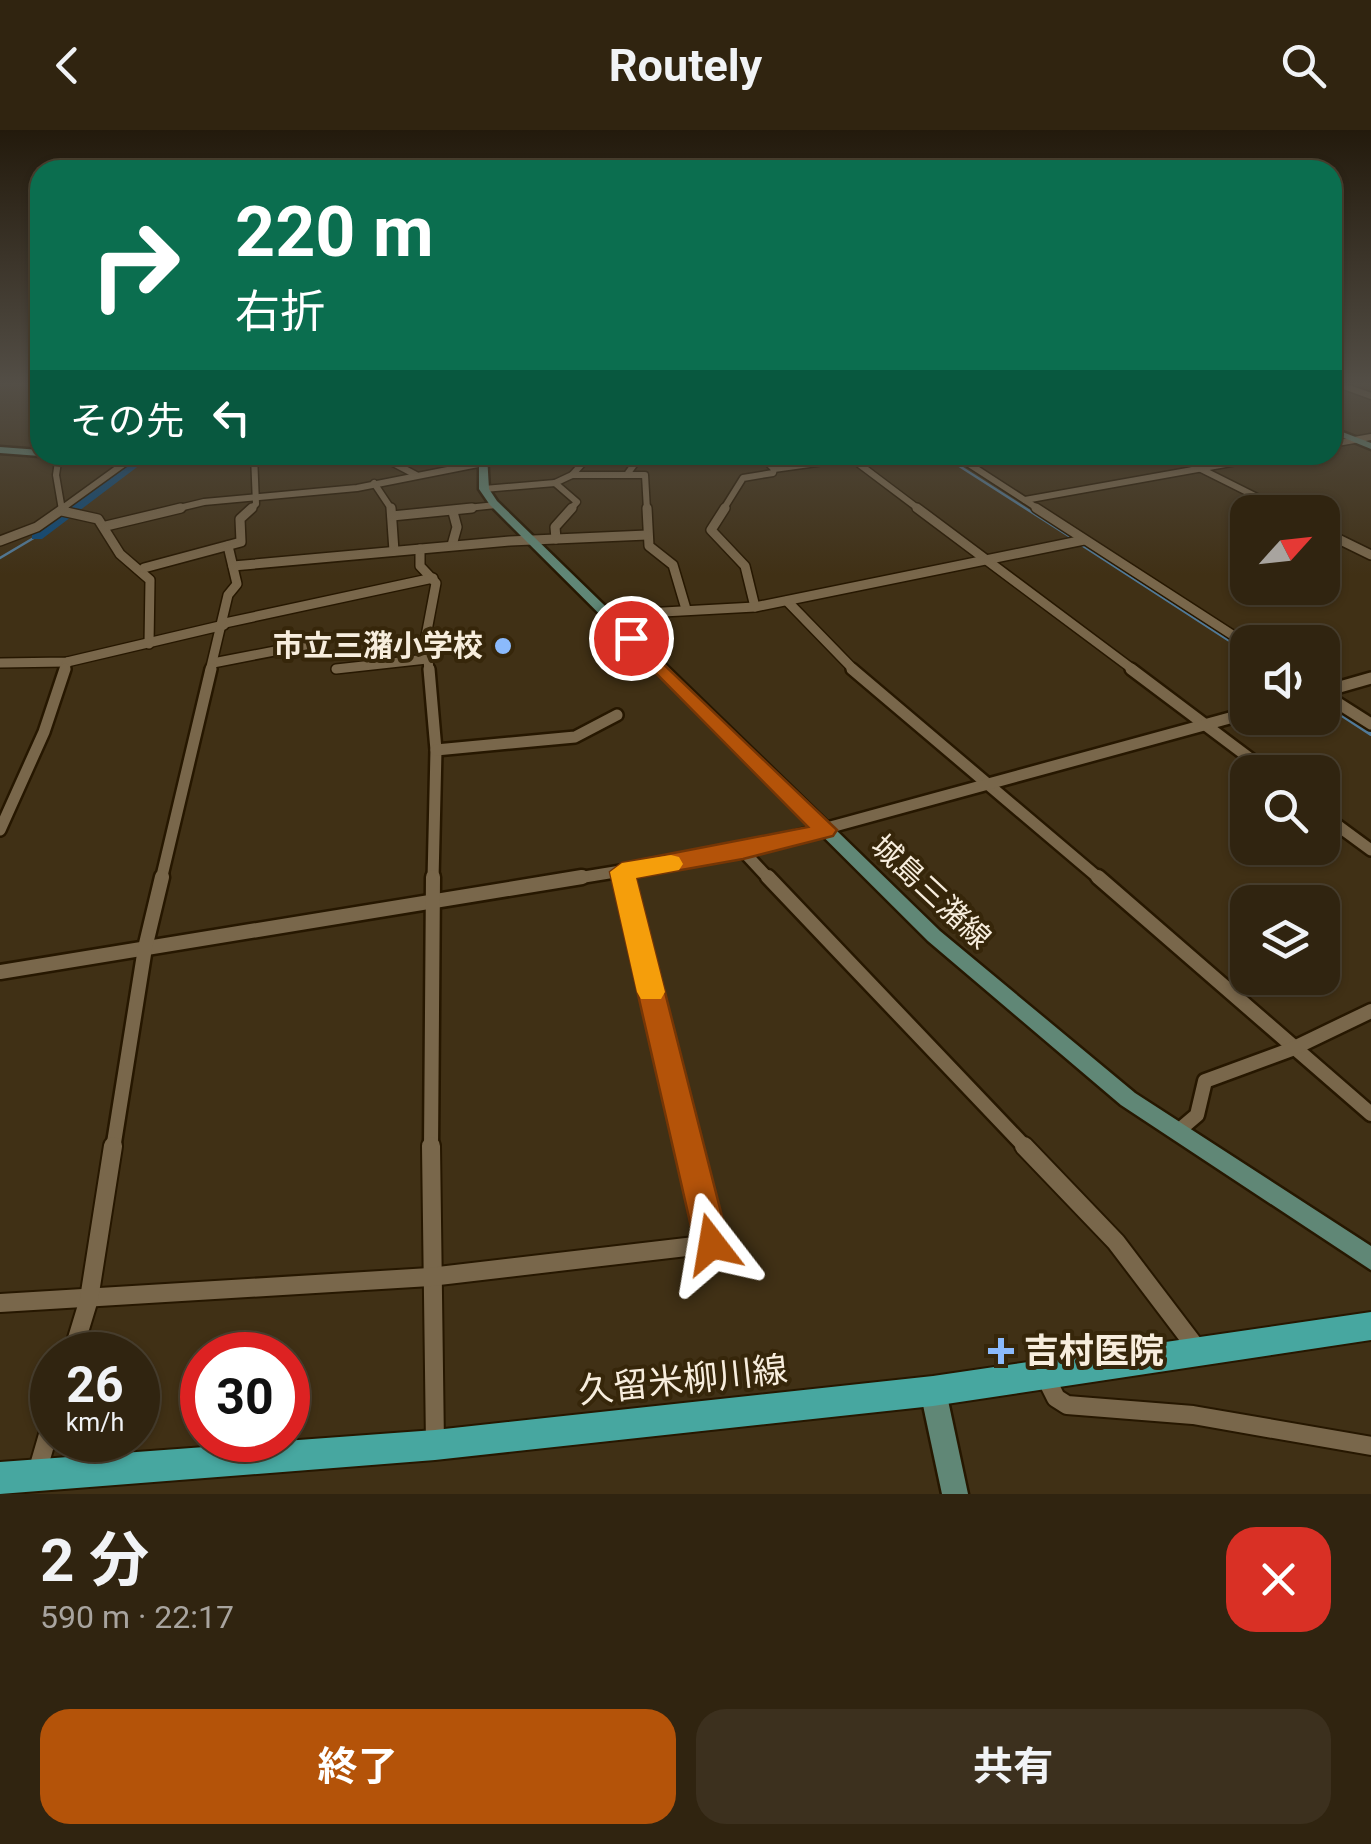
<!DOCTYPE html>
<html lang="ja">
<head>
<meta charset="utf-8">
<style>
	:root { --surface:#302410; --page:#3c301e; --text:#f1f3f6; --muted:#a8a49f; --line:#4b4130; --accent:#b45309 }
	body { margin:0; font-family:Roboto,"Noto Sans JP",sans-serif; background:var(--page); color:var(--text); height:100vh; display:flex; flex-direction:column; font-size:38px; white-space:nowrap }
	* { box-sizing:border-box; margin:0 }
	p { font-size:32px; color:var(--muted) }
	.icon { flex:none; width:55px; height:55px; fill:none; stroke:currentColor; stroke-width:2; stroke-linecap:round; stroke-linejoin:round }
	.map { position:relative; height:1364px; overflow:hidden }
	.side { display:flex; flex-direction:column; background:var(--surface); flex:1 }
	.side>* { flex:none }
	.banner { position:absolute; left:30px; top:30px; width:1312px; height:305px; border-radius:30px; box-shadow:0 2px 8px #0004,0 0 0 2px var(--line); background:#0b6e4f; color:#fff; overflow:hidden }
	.needle { width:65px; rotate:63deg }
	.tools { position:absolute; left:1230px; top:365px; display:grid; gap:20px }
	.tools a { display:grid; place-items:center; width:110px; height:110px; border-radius:20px; background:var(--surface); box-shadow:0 2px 8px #0004,0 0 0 2px var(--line); font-size:50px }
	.speed { position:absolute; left:30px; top:1202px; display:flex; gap:20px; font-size:50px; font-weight:700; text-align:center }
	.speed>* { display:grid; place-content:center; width:130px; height:130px; border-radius:50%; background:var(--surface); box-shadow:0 2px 8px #0004,0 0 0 2px var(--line); line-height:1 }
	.speed small { font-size:25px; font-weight:400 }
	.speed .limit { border:15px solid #d22; background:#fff; color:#111 }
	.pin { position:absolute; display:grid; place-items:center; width:85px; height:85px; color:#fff; margin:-42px; border:5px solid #fff; border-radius:50%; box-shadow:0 2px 10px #0007 }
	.me { position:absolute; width:110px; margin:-55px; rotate:346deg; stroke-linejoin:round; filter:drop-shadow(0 0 8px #0008) }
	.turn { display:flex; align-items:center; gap:35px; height:210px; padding:0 40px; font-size:45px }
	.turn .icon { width:130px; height:130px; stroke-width:2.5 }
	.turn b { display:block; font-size:70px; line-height:85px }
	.then { display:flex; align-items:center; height:95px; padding:0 40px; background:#0003; gap:20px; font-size:38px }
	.round { display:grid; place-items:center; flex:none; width:105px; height:105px; border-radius:30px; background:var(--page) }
	.headline { display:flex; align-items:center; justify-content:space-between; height:170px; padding:0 40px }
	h1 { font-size:60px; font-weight:700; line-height:75px }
	.cta { display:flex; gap:20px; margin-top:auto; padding:20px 40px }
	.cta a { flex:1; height:115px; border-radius:30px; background:var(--accent); color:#fff; font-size:40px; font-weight:700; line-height:115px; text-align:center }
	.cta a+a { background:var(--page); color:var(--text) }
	header { display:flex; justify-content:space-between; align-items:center; height:130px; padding:0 40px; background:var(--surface); font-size:45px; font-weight:700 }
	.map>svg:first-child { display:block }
</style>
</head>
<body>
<header><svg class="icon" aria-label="back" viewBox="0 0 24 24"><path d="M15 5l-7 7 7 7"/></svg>Routely<svg class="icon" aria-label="search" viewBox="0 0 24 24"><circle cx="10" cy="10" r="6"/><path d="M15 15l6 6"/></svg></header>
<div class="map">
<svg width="1371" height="1364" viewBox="0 0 1371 1364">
	<rect width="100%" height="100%" fill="#403015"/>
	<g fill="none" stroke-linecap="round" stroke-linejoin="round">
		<g stroke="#517a98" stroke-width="2.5">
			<polyline points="942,325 1072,408"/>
			<polyline points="1080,414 1248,523"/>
			<polyline points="0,428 37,406"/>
		</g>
		<polyline stroke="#517a98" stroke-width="4" points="1322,572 1371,604"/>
		<polygon fill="#0a497a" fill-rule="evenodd" points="139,325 153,325 42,409 32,409 32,403"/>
		<g stroke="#261700" stroke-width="9">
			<g id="street-far4">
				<polyline points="1338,254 1371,266"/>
				<polyline points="1332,314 1371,307"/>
				<polyline points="59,325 56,345 62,380"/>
				<polyline points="378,325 416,345"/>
				<polyline points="760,325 774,339"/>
				<polyline points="847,325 920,380"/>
				<polyline points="955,325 1040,380"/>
				<polyline points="1173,325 1283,380"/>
				<polyline points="628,343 641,325"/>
				<polyline points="572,345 582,334 581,325"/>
				<polyline points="374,353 392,380"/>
				<polyline points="484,359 555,353"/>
				<polyline points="1025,370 1276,325"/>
				<polyline points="60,380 136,325"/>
				<polyline points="171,380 204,372 357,358 483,333"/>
				<polyline points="250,380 256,374 254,325"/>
				<polyline points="448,380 496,375"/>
				<polyline points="570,380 577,372 555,353 572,345 645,345 647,380"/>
				<polyline points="723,380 743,348 773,343 774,339 874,325"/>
			</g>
		</g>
		<g stroke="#261700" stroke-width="12">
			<g id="street-far3">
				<polyline points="391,378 394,421"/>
				<polyline points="647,378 649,416 673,435 686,479"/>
				<polyline points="725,378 711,400 745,436 755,477"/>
				<polyline points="917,378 1135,541"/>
				<polyline points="1036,378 1248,515"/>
				<polyline points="1278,378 1287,382"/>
				<polyline points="62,381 98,389 120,424 150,450 149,514"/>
				<polyline points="392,386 472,378"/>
				<polyline points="106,396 181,378"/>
				<polyline points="1322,401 1371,425"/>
				<polyline points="556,409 555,397 572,378"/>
				<polyline points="0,411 37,397 64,378"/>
				<polyline points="452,415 457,397 453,382"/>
				<polyline points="420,419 420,436 436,453 426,506 429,541"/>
				<polyline points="233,436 510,411 647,405"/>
				<polyline points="144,438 241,412 240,389 252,378"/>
				<polyline points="787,471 855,541"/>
				<polyline points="608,485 755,477 1084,410"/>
				<polyline points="225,493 433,448"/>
				<polyline points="0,533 67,532 224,495"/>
				<polyline points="213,533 316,513"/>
				<polyline points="336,539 427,529"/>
				<polyline points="64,541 67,532"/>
				<polyline points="210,541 228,465 237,454 228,416"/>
			</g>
		</g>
		<g stroke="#261700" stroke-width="16">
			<g id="street-far2">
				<polyline points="429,539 436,620 433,750"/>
				<polyline points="852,539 1101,750"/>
				<polyline points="1131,539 1268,642"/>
				<polyline points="1322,562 1371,548"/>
				<polyline points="1322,563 1371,594"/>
				<polyline points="436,620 575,607 617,585"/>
				<polyline points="1322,684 1371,720"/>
				<polyline points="0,700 44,602 65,539"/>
				<polyline points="743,721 770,750"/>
				<polyline points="622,742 624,750"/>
				<polyline points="161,750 211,539"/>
				<polyline points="566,750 743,721 1248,583"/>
			</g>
		</g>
		<g stroke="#261700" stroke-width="19">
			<g id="street-far1">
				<polyline points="623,747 689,1019"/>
				<polyline points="768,747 1027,1019"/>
				<polyline points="1098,747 1371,984"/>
				<polyline points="0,842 582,747"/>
				<polyline points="1177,1002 1197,985 1205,951 1292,919 1371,881"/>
				<polyline points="113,1019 145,818 162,747"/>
				<polyline points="431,1019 433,747"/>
			</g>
		</g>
		<g stroke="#261700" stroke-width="22">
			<g id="street">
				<polyline points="431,1016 435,1315"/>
				<polyline points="1024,1016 1116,1112 1198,1220"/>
				<polyline points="0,1173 430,1147 712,1114 688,1016"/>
				<polyline points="72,1225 89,1169 113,1016"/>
				<polyline points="1046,1248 1056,1268 1067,1275 1193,1285 1371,1316"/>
				<polyline points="38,1339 52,1291"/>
			</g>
		</g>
		<g stroke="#261700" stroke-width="5">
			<g id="secondary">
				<polygon points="1332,298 1371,313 1371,319 1332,303"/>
				<polygon points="0,317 40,320 40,325 42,325 40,326 0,323"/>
				<polygon points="62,325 145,325 141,328 66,328"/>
				<polygon points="479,325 487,325 489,359 497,371 940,801 1135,963 1371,1116 1371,1140 1121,975 928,811 490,375 479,359"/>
				<polygon points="933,1248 942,1252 946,1261 968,1364 942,1364 920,1261 924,1252"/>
			</g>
		</g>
		<g stroke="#261700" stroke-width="4">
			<polygon id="primary" points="1371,1182 1371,1210 933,1276 435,1330 0,1364 0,1332 435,1300 933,1246"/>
		</g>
		<use href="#street-far4" stroke="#79674b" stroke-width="6"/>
		<use href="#street-far3" stroke="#79674b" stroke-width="9"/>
		<use href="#street-far2" stroke="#79674b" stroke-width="11"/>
		<use href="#street-far1" stroke="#79674b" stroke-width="14"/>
		<use href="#street" stroke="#79674b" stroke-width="18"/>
		<use href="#secondary" fill="#608776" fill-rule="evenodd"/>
		<use href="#primary" fill="#47a7a0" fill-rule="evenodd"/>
	</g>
	<linearGradient id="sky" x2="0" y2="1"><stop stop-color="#231a0c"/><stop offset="0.57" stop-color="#534e46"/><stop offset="1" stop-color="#534e46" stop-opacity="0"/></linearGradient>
	<rect width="1371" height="445" fill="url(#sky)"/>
	<polygon fill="#b45309" stroke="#753606" stroke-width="2.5" points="631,503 837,700 833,706 743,729 636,748 729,1114 724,1126 712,1131 700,1126 695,1114 610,742 622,733 808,697 625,512 622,508"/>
	<polygon fill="#f59e0b" points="671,725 679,727 683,734 679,740 636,748 665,862 661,869 641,869 637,862 610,742 622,733"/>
	<g fill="#8bbafc" stroke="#36260a" stroke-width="4">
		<circle cx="503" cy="516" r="10"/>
		<path d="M996 1206h10v10h10v10h-10v10h-10v-10h-10v-10h10z"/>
	</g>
	<g text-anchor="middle" stroke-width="8" stroke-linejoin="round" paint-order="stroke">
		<g font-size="30" font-weight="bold" fill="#f7eddd" stroke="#36260a" text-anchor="end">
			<text x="483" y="526">市立三潴小学校</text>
		</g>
		<g font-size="30" fill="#f7eddd" stroke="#36260a">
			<text transform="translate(931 762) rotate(43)" y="10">城島三潴線</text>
		</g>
		<g font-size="35" font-weight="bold" fill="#f7eddd" stroke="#36260a" text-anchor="start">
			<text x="1024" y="1233">吉村医院</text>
		</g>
		<g font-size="35" fill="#f7eddd" stroke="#36260a">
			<text transform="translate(683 1250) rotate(-6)" y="12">久留米柳川線</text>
		</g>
	</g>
</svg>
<div class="tools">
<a><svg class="needle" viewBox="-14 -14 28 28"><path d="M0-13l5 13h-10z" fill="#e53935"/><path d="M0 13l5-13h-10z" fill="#a8a49f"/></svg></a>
<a><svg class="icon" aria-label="sound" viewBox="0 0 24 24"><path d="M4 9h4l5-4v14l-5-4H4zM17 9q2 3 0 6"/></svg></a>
<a><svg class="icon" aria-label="search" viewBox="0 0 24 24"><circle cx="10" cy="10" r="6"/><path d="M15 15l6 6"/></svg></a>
<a><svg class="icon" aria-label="layers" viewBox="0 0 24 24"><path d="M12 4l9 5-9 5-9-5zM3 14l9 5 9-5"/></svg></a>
</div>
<div class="speed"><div>26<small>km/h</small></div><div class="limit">30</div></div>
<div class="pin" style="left:631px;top:508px;background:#d93025"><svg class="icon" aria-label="arrive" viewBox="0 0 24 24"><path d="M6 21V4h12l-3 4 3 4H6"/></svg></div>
<svg class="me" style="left:712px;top:1114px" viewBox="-20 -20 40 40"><path d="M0-17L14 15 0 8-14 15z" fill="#b45309" stroke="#fff" stroke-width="4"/></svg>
<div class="banner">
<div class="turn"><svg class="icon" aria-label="right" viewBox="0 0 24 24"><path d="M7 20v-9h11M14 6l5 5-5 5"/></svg><div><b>220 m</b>右折</div></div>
<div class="then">その先<svg class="icon" aria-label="left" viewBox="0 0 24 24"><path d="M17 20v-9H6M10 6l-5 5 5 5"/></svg></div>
</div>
</div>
<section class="side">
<div class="headline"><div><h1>2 分</h1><p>590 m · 22:17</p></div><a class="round" style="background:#d93025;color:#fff"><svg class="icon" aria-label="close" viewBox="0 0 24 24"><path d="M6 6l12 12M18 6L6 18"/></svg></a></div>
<div class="cta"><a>終了</a><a>共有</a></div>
</section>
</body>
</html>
